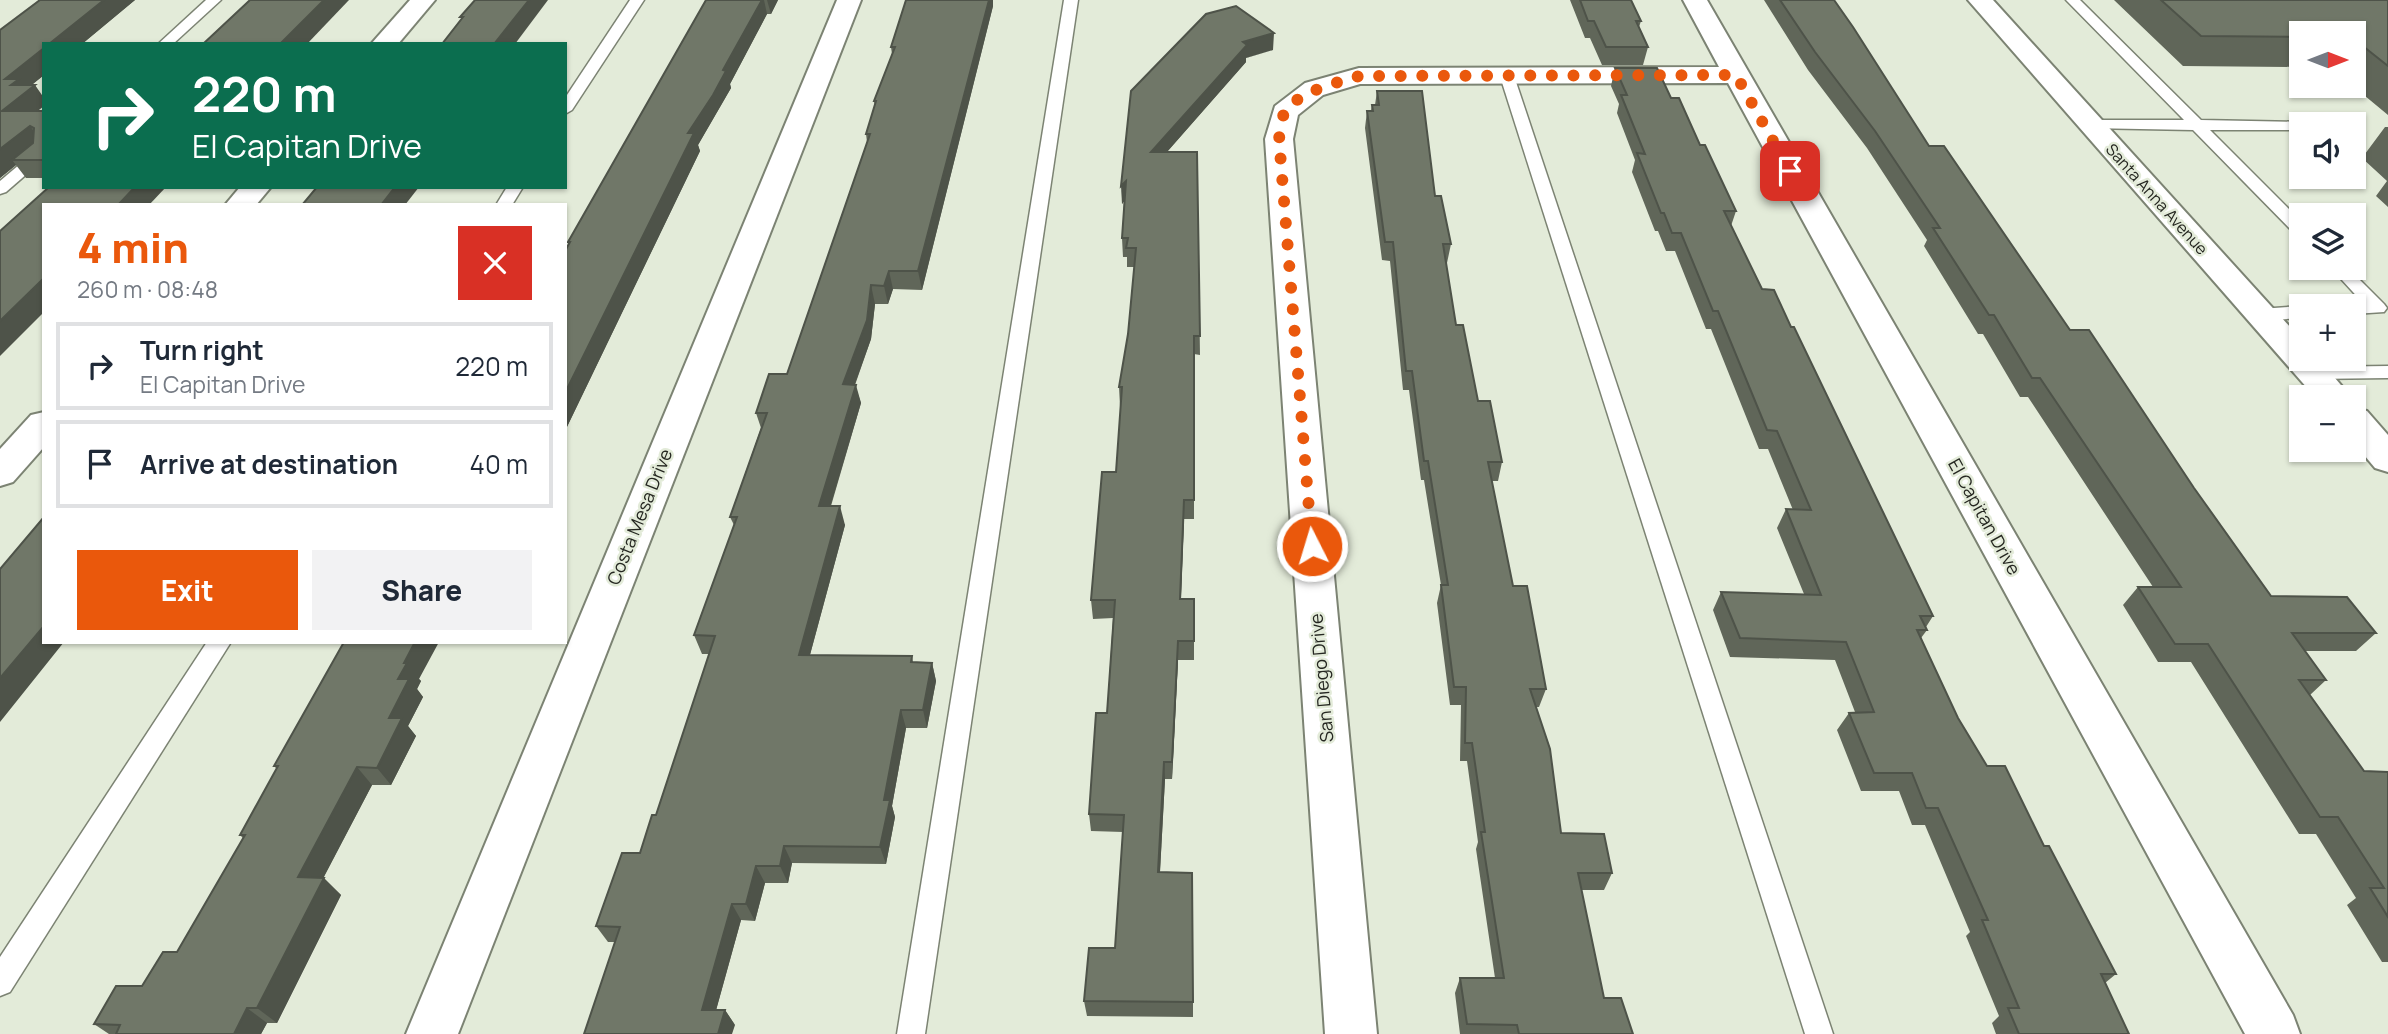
<!DOCTYPE html>
<html lang="en">
<head>
<meta charset="utf-8">
<style>
	:root { --surface:#fff; --page:#f2f2f3; --text:#1f2937; --muted:#747a83; --line:#e0e1e3; --accent:#ea580c }
	body { margin:0; font-family:Manrope,sans-serif; background:var(--page); color:var(--text); height:100vh; display:flex; flex-direction:column; font-size:26px; white-space:nowrap }
	* { box-sizing:border-box; margin:0 }
	p { font-size:23px; color:var(--muted) }
	.icon { flex:none; width:38px; height:38px; fill:none; stroke:currentColor; stroke-width:2; stroke-linecap:round; stroke-linejoin:round }
	.map { position:relative; flex:1; overflow:hidden }
	.details { position:absolute; left:42px; top:203px; width:525px; height:441px; display:flex; flex-direction:column; background:var(--surface); border-radius:0px; box-shadow:0 2px 5px #0004 }
	.details>* { flex:none }
	.guide { position:absolute; left:42px; top:42px; width:525px; height:147px; border-radius:0px; box-shadow:0 2px 5px #0004; background:#0b6e4f; color:#fff; overflow:hidden }
	.needle { width:46px; rotate:90deg }
	.fabs { position:absolute; left:2289px; top:21px; display:grid; gap:14px }
	.fabs a { display:grid; place-items:center; width:77px; height:77px; border-radius:0px; background:var(--surface); box-shadow:0 2px 5px #0004; font-size:35px }
	.pin { position:absolute; display:grid; place-items:center; width:60px; height:60px; color:#fff; margin:-30px; border-radius:14px; box-shadow:0 4px 10px #0006 }
	.me { position:absolute; width:77px; margin:-38px; rotate:355deg; stroke-linejoin:round; filter:drop-shadow(0 0 5px #0008) }
	.turn { display:flex; align-items:center; gap:24px; height:147px; padding:0 35px; font-size:32px }
	.turn .icon { width:91px; height:91px; stroke-width:2.5 }
	.turn b { display:block; font-size:49px; line-height:60px }
	.round { display:grid; place-items:center; flex:none; width:74px; height:74px; border-radius:0px; background:var(--page) }
	.head { display:flex; align-items:center; justify-content:space-between; height:119px; padding:0 35px }
	h1 { font-size:42px; font-weight:800; line-height:52px; color:var(--accent) }
	.action { display:flex; gap:14px; margin-top:auto; padding:14px 35px }
	.action a { flex:1; height:80px; border-radius:0px; background:var(--accent); color:#fff; font-size:28px; font-weight:800; line-height:80px; text-align:center }
	.action a+a { background:var(--page); color:var(--text) }
	ul { padding:0; list-style:none }
	li { display:flex; align-items:center; gap:21px; height:88px; margin:0 14px 10px; padding:0 21px; border:4px solid var(--line); border-radius:0px }
	li div { flex:1 }
	li b { display:block; font-size:26px }
	li em { font-style:normal }
	.map>svg:first-child { display:block }
</style>
</head>
<body>
<div class="map">
<svg width="2388" height="1034" viewBox="0 0 2388 1034">
	<rect width="100%" height="100%" fill="#e3ebd9"/>
	<g fill="none" stroke-linecap="round" stroke-linejoin="round">
		<g stroke="#7c8373" stroke-width="3">
			<g id="lane">
				<polygon points="206,0 221,0 173,44 158,44"/>
				<polygon points="630,0 644,0 572,110 565,114 565,98"/>
				<polygon points="1064,0 1078,0 925,1034 897,1034"/>
				<polygon points="2066,0 2080,0 2201,120 2306,122 2308,124 2301,124 2301,130 2210,130 2301,221 2301,235 2295,234 2193,130 2087,128 2084,125 2092,120 2184,120"/>
				<polygon points="1507,72 1514,76 1833,1034 1805,1034 1500,76"/>
				<polygon points="44,146 44,159 6,192 0,194 0,181 39,148"/>
				<polygon points="507,187 523,187 512,205 496,205"/>
				<polygon points="2331,268 2348,268 2384,304 2387,308 2384,312 2354,314 2354,306 2348,305 2363,303"/>
				<polygon points="2301,306 2301,318 2260,321 2251,315 2260,309"/>
				<polygon points="2388,366 2388,378 2312,379 2305,377 2303,373 2305,369 2312,367"/>
				<polygon points="207,642 231,642 10,992 0,996 0,957"/>
			</g>
		</g>
		<g stroke="#7c8373" stroke-width="4">
			<g id="street">
				<polygon points="410,0 435,0 398,44 371,44"/>
				<polygon points="837,0 861,0 458,1034 406,1034"/>
				<polygon points="1683,0 1707,0 2293,1015 2300,1034 2245,1034 1728,83 1360,84 1323,95 1298,115 1293,139 1377,1034 1325,1034 1265,139 1275,106 1305,83 1359,68 1719,67"/>
				<polygon points="1968,0 1993,0 2301,339 2301,359 2319,359 2351,397 2315,397"/>
				<polygon points="240,187 271,187 256,205 225,205"/>
				<polygon points="2354,408 2367,411 2388,435 2388,472 2375,468 2354,443"/>
				<polygon points="44,412 44,447 13,482 0,486 0,449 31,415"/>
			</g>
		</g>
		<use href="#lane" fill="#fff" fill-rule="evenodd"/>
		<use href="#street" fill="#fff" fill-rule="evenodd"/>
	</g>
	<g fill="#606659">
		<polygon points="40,0 135,0 82,44 44,44 44,75 31,85 37,111 44,111 44,178 26,178 16,165 0,178 0,30"/>
		<polygon points="706,0 778,0 771,14 767,14 730,84 731,88 698,145 700,151 565,431 565,251 569,245 568,242"/>
		<polygon points="906,0 993,0 993,6 922,290 893,289 888,304 875,304 871,339 855,385 861,403 831,506 845,525 810,655 912,656 913,662 932,663 936,681 927,728 906,728 892,806 895,817 886,864 792,863 788,883 765,883 755,921 741,920 716,1010 725,1010 735,1025 614,942 608,942 596,926 640,853 656,815 709,654 702,654 694,635 734,525 730,517 761,428 756,413 787,374 867,142 866,134 875,106 874,101 892,54 891,47"/>
		<polygon points="1570,0 1631,0 1641,21 1639,27 1648,47 1643,65 1602,65 1590,38 1585,38"/>
		<polygon points="1764,0 1834,0 1929,146 2070,330 2194,488 2271,596 2376,633 2356,651 2305,651 2326,680 2310,695 2364,771 2388,772 2388,962 2382,962 2347,905 2356,898 2316,834 2299,834 2191,662 2158,662 2123,605 2138,587 2153,587 2028,397 2020,397 1983,334 1978,334 1924,246 1927,240 1867,148 1808,70"/>
		<polygon points="2114,0 2388,0 2388,115 2353,86 2354,33 2301,33 2301,67 2183,66"/>
		<polygon points="1273,50 1246,58 1246,62 1167,152 1197,152 1200,355 1194,354 1194,519 1184,519 1181,599 1194,599 1194,660 1178,660 1172,779 1165,779 1160,872 1193,1002 1193,1017 1087,1016 1084,1001 1115,948 1123,832 1091,831 1089,814 1107,713 1113,618 1093,619 1091,600 1116,472 1121,406 1120,406 1119,387 1128,334 1134,267 1127,267 1127,257 1123,257 1122,238 1124,201 1122,204 1131,91"/>
		<polygon points="1615,68 1671,98 1700,145 1736,211 1731,226 1762,289 1791,327 1933,616 1926,627 1927,630 1921,638 1958,718 1987,766 2044,846 2116,974 2105,983 2129,1034 1996,1034 1992,1023 1999,1016 1966,936 1970,932 1925,825 1912,825 1899,791 1861,791 1837,730 1849,713 1855,712 1835,660 1730,657 1713,610 1721,592 1804,594 1777,528 1786,509 1793,510 1768,449 1759,449 1711,329 1706,329 1675,251 1666,251 1658,231 1655,231 1632,172 1635,160 1617,113 1619,104 1611,86"/>
		<polygon points="1377,91 1435,196 1451,244 1447,263 1446,263 1456,325 1478,401 1502,462 1498,481 1492,481 1513,586 1546,689 1539,707 1536,707 1561,833 1612,873 1604,890 1581,890 1604,998 1633,1034 1460,1034 1455,993 1460,978 1495,978 1476,849 1478,842 1467,761 1460,761 1461,705 1450,705 1437,603 1441,585 1424,480 1421,480 1409,390 1403,390 1390,261 1382,260 1365,128 1367,111 1371,111 1372,105 1375,105"/>
		<polygon points="2385,127 2388,127 2388,207 2376,196 2387,181 2362,158"/>
		<polygon points="419,679 421,681 417,689 423,697 408,726 416,736 391,785 372,785 323,878 341,895 277,1023 267,1023 261,1034 109,1034 94,1024 142,986 177,952 243,838 240,835 277,769 274,766"/>
	</g>
	<g fill="#4e5349">
		<polygon points="104,0 135,0 82,44 49,44"/>
		<polygon points="324,0 349,0 307,44 280,44"/>
		<polygon points="529,0 548,0 515,44 494,44"/>
		<polygon points="762,0 764,0 767,14 730,84 731,88 698,145 700,151 565,431 565,393 688,133"/>
		<polygon points="767,0 778,0 771,14"/>
		<polygon points="989,0 993,0 993,6 922,290 918,271"/>
		<polygon points="1274,33 1273,50 1246,58 1246,62 1151,170 1151,152 1243,42"/>
		<polygon points="44,48 44,75 27,89 35,85 44,98 44,106 15,129 2,111 5,79"/>
		<polygon points="30,126 43,144 12,160 16,165 0,178 0,149"/>
		<polygon points="1126,181 1126,199 1122,204 1121,186"/>
		<polygon points="135,187 166,187 149,205 118,205"/>
		<polygon points="395,187 419,187 405,205 381,205"/>
		<polygon points="889,271 893,289 888,304 884,286"/>
		<polygon points="44,278 44,312 0,356 0,321"/>
		<polygon points="871,285 875,304 871,339 848,403 843,384"/>
		<polygon points="856,385 861,403 825,524 819,506"/>
		<polygon points="1184,500 1184,519 1180,618 1180,599"/>
		<polygon points="840,506 845,525 805,673 799,655"/>
		<polygon points="44,626 44,642 64,642 0,722 0,678"/>
		<polygon points="1178,641 1178,660 1172,779 1172,762"/>
		<polygon points="415,642 439,642 419,679 421,681 417,689 423,697 408,726 416,736 391,785 377,768 398,679 404,663"/>
		<polygon points="932,663 936,681 927,728 923,710"/>
		<polygon points="901,710 906,728 892,806 895,817 886,864 880,847 884,800"/>
		<polygon points="1164,762 1165,779 1159,889 1158,872"/>
		<polygon points="357,767 372,785 315,894 298,877"/>
		<polygon points="784,846 792,863 788,883 780,866"/>
		<polygon points="756,866 765,883 755,921 746,904"/>
		<polygon points="324,878 341,895 277,1023 257,1008"/>
		<polygon points="732,904 741,920 712,1025 702,1010"/>
		<polygon points="247,1008 267,1023 261,1034 234,1034"/>
		<polygon points="725,1010 735,1025 732,1034 718,1034"/>
	</g>
	<g fill="#707768" stroke="#4e5349" stroke-width="2">
		<polygon points="40,0 104,0 49,44 44,44 44,48 5,79 19,79 11,85 35,85 2,111 44,111 44,160 12,160 33,143 34,128 30,126 0,149 0,30"/>
		<polygon points="250,0 324,0 280,44 203,44"/>
		<polygon points="475,0 529,0 494,44 442,44 463,17 460,17"/>
		<polygon points="706,0 762,0 723,70 726,71 713,95 688,133 694,133 565,393 565,251 570,242 568,242"/>
		<polygon points="906,0 989,0 918,271 889,271 884,286 871,285 867,320 843,384 856,385 819,506 840,506 799,655 912,656 911,662 932,663 923,710 901,710 884,800 890,800 880,847 784,846 780,866 756,866 746,904 732,904 702,1010 725,1010 718,1034 584,1034 620,927 596,926 622,853 640,853 652,815 656,815 715,636 694,635 737,517 730,517 767,413 756,413 769,374 787,374 870,134 866,134 876,101 874,101 895,47 891,47"/>
		<polygon points="1580,0 1631,0 1641,21 1636,21 1648,47 1606,47 1594,21 1588,21"/>
		<polygon points="1780,0 1834,0 1853,27 1929,146 1944,146 2070,330 2089,330 2194,488 2271,596 2347,597 2376,633 2292,633 2326,680 2299,680 2364,771 2388,772 2388,917 2370,888 2384,888 2338,817 2320,817 2208,644 2175,644 2138,587 2181,587 2040,378 2032,378 1994,315 1989,315 1933,228 1940,228 1875,131 1815,52"/>
		<polygon points="2161,0 2388,0 2388,66 2354,39 2354,33 2301,33 2301,37 2201,36"/>
		<polygon points="1236,6 1274,33 1243,42 1247,45 1151,152 1197,152 1200,336 1194,336 1194,500 1184,500 1180,599 1194,599 1194,641 1178,641 1172,762 1164,762 1158,872 1192,873 1193,1002 1084,1001 1089,948 1115,948 1124,815 1089,814 1096,713 1107,713 1115,600 1091,600 1102,472 1116,472 1122,387 1119,387 1128,334 1136,248 1126,248 1128,238 1122,238 1126,181 1121,186 1131,91 1206,14"/>
		<polygon points="1615,68 1657,68 1671,98 1679,98 1700,145 1705,145 1736,211 1724,211 1762,289 1774,290 1791,327 1794,327 1933,616 1920,616 1927,630 1917,630 1958,718 1987,766 2005,766 2044,846 2049,846 2116,974 2101,974 2129,1034 2019,1034 2008,1008 2019,1008 1982,920 1988,920 1938,808 1926,808 1912,773 1874,773 1849,713 1874,712 1846,642 1740,638 1721,592 1821,595 1786,509 1811,510 1777,431 1767,430 1718,311 1713,311 1681,233 1672,233 1664,213 1661,213 1637,153 1645,154 1621,95 1627,95"/>
		<polygon points="1377,91 1422,91 1435,196 1441,196 1451,244 1443,244 1456,325 1463,325 1478,401 1490,401 1502,462 1488,462 1513,586 1527,586 1546,689 1530,689 1550,749 1561,833 1604,834 1612,873 1578,873 1604,998 1621,998 1633,1034 1519,1034 1517,1025 1467,1024 1460,978 1504,978 1481,832 1485,832 1472,743 1465,743 1466,687 1454,687 1441,585 1448,585 1428,461 1424,461 1412,371 1406,371 1393,242 1385,242 1367,111 1373,111 1372,105 1379,105"/>
		<polygon points="49,187 135,187 118,205 44,205 44,278 0,321 0,231"/>
		<polygon points="317,187 395,187 381,205 302,205"/>
		<polygon points="44,517 44,626 0,678 0,569"/>
		<polygon points="344,642 415,642 404,663 407,663 398,679 409,679 389,718 402,718 377,768 357,767 298,877 324,878 257,1008 247,1008 234,1034 116,1034 120,1025 94,1024 116,986 142,986 163,952 177,952 245,835 240,835 278,766 274,766"/>
	</g>
	<g fill="none" stroke-linecap="round" stroke-linejoin="round">
		<path stroke="#ea580c" stroke-width="12" stroke-dasharray="0 21.6" d="M1312,546L1279,139C1280,132 1281,118 1285,112C1299,91 1337,83 1359,76L1736,75L1790,171"/>
	</g>
	<g text-anchor="middle" stroke-width="5" stroke-linejoin="round" paint-order="stroke">
		<g font-size="16" fill="#252721" stroke="#e3ebd9">
			<text transform="translate(2157 199) rotate(48)" y="6">Santa Anna Avenue</text>
		</g>
		<g font-size="18" fill="#252721" stroke="#e3ebd9">
			<text transform="translate(640 517) rotate(-68)" y="6">Costa Mesa Drive</text>
			<text transform="translate(1984 517) rotate(61)" y="6">El Capitan Drive</text>
			<text transform="translate(1322 678) rotate(-95)" y="6">San Diego Drive</text>
		</g>
	</g>
</svg>
<div class="fabs">
<a><svg class="needle" viewBox="-14 -14 28 28"><path d="M0-13l5 13h-10z" fill="#e53935"/><path d="M0 13l5-13h-10z" fill="#747a83"/></svg></a>
<a><svg class="icon" aria-label="sound" viewBox="0 0 24 24"><path d="M4 9h4l5-4v14l-5-4H4zM17 9q2 3 0 6"/></svg></a>
<a><svg class="icon" aria-label="layers" viewBox="0 0 24 24"><path d="M12 4l9 5-9 5-9-5zM3 14l9 5 9-5"/></svg></a>
<a>+</a>
<a>−</a>
</div>
<div class="pin" style="left:1790px;top:171px;background:#d93025"><svg class="icon" aria-label="arrive" viewBox="0 0 24 24"><path d="M6 21V4h12l-3 4 3 4H6"/></svg></div>
<svg class="me" style="left:1312px;top:546px" viewBox="-20 -20 40 40"><circle r="17" fill="#ea580c" stroke="#fff" stroke-width="3"/><path d="M0-11L8 9 0 5-8 9z" fill="#fff"/></svg>
<div class="guide">
<div class="turn"><svg class="icon" aria-label="right" viewBox="0 0 24 24"><path d="M7 20v-9h11M14 6l5 5-5 5"/></svg><div><b>220 m</b>El Capitan Drive</div></div>
</div>
<section class="details">
<div class="head"><div><h1>4 min</h1><p>260 m · 08:48</p></div><a class="round" style="background:#d93025;color:#fff"><svg class="icon" aria-label="close" viewBox="0 0 24 24"><path d="M6 6l12 12M18 6L6 18"/></svg></a></div>
<ul>
<li><svg class="icon" aria-label="right" viewBox="0 0 24 24"><path d="M7 20v-9h11M14 6l5 5-5 5"/></svg><div><b>Turn right</b><p>El Capitan Drive</p></div><em>220 m</em></li>
<li><svg class="icon" aria-label="arrive" viewBox="0 0 24 24"><path d="M6 21V4h12l-3 4 3 4H6"/></svg><div><b>Arrive at destination</b></div><em>40 m</em></li>
</ul>
<div class="action"><a>Exit</a><a>Share</a></div>
</section>
</div>
</body>
</html>
